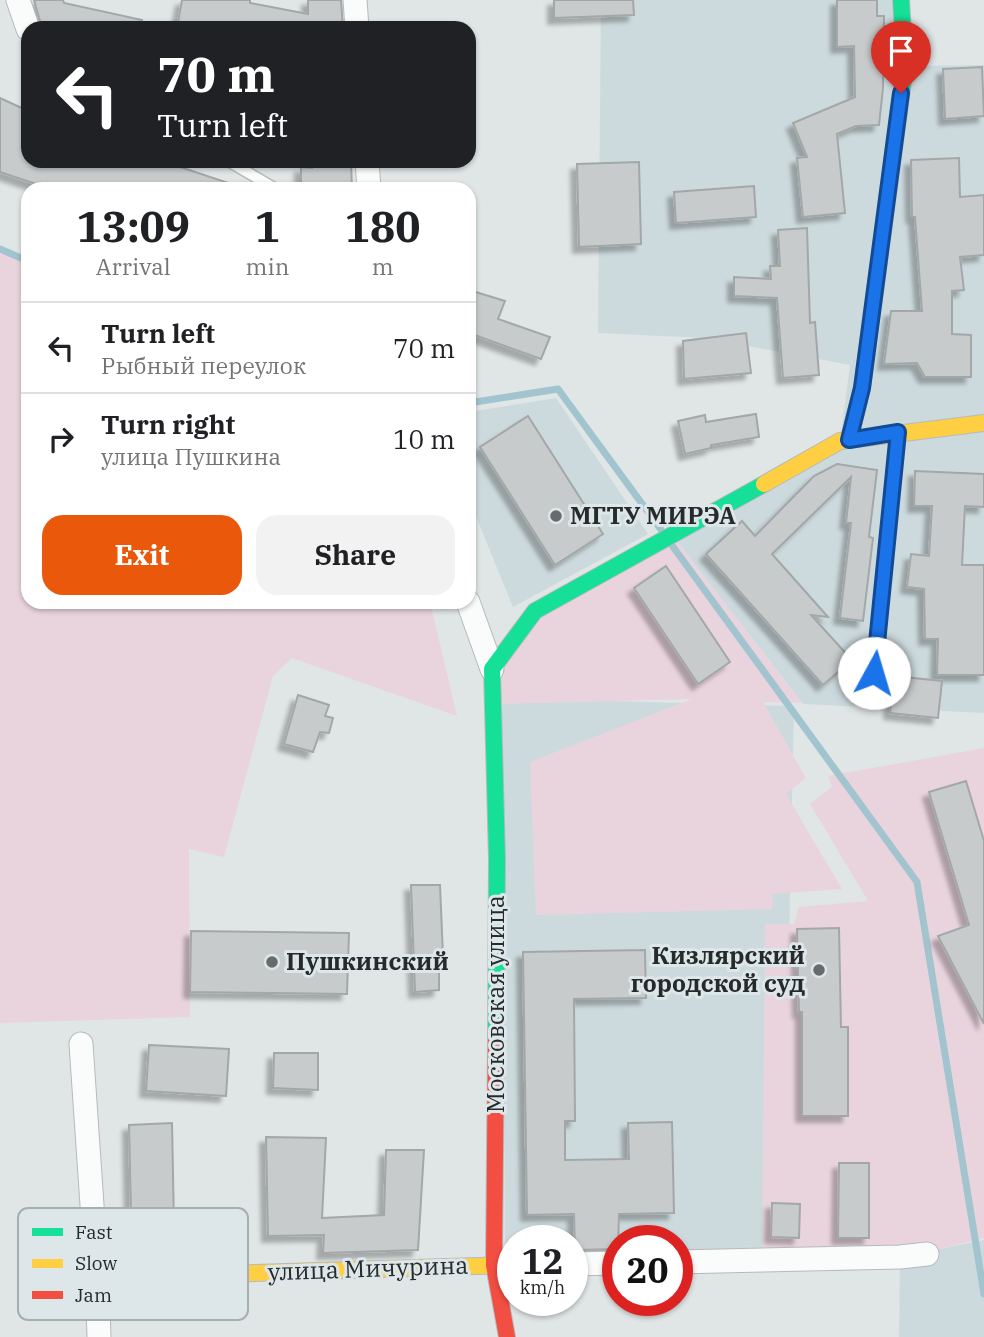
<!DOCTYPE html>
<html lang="en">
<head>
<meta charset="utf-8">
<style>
	:root { --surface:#fff; --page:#f2f2f2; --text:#202124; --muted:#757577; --line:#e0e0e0; --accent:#ea580c }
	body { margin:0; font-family:"IBM Plex Serif",serif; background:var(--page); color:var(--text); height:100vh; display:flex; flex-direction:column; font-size:26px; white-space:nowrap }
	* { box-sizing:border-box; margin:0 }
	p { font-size:23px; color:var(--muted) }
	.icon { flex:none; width:38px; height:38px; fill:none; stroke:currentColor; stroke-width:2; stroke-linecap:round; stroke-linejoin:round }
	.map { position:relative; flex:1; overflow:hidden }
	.sheet { position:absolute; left:21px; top:182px; width:455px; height:427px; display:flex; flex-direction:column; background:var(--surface); border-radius:21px; box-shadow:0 2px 5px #0004 }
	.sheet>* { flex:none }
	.banner { position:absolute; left:21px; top:21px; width:455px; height:147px; border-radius:21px; box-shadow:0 2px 5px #0004; background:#202124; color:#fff; overflow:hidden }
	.speed { position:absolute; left:497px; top:1225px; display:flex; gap:14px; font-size:35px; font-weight:700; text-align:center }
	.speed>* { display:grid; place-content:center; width:91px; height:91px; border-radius:50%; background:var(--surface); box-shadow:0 2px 5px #0004; line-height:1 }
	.speed small { font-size:18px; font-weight:400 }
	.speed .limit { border:10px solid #d22; background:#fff; color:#111 }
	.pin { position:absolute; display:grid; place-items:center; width:60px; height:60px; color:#fff; margin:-72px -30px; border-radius:50% 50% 50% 0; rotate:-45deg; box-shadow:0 0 7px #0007 }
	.pin .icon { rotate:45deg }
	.me { position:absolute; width:77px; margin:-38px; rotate:6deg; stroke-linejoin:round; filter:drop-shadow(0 0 5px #0008) }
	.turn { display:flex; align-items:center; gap:24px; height:147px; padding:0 21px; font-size:32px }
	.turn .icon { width:91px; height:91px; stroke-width:2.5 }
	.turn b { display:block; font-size:49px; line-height:60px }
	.eta { display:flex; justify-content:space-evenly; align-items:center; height:119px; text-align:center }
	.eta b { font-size:42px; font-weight:700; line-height:49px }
	.primary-button { display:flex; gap:14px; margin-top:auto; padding:14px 21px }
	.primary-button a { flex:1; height:80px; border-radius:21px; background:var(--accent); color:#fff; font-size:28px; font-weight:700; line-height:80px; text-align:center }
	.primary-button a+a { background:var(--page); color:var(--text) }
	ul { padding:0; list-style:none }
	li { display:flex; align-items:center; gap:21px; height:91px; padding:0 21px; border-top:2px solid var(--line) }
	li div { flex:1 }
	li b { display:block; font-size:26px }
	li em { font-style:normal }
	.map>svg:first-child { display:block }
</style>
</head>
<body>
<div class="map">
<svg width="984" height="1337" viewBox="0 0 984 1337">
	<defs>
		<filter id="shadow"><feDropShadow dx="-6" dy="6" stdDeviation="2" flood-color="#0004"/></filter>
	</defs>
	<rect width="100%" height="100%" fill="#e0e5e6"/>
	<g fill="#cddadd">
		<polygon points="601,0 901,0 905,66 984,65 984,713 803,704 672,535 840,442 850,365 705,338 598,333"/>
		<polygon points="556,398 648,534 513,607 469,499 469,412"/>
		<polygon points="610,701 794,706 787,1034 874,1248 677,1256 677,1241 618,1241 618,1258 572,1260 572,1241 513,1241 513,1263 505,1263 502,703"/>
		<polygon points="984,1240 984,1337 899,1337 900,1257"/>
	</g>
	<g fill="#e9d4de">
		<polygon points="0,251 28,265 28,602 430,602 457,716 292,658 273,676 224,857 189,849 190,1017 0,1023"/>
		<polygon points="672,535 802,703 763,702 806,778 786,794 842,889 773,894 772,909 536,915 530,762 692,699 499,704 498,669 536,615"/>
		<polygon points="984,748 984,1238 913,1256 762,1250 765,924 794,924 799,907 868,901 810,804 832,787 828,776"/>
	</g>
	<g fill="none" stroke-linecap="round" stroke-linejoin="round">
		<g stroke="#a1c4ce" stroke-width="7">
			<polyline points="0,249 28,261"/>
			<polyline points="469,403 558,389 662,531"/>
			<polyline points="671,544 917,882 984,1294"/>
		</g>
	</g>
	<g fill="#c7cbcc" stroke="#a4a7a8" stroke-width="2" filter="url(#shadow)">
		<polygon points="34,0 63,0 64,3 142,20 141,28 42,28"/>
		<polygon points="182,0 250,0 250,3 308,14 308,0 341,0 343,28 277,28 246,22 246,28 177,28"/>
		<polygon points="554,0 633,0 634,15 554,18"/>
		<polygon points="837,0 877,0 877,16 884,16 883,88 879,125 856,126 837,134 845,213 803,217 797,158 807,157 793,123 855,97 854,46 837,47"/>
		<polygon points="982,67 984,116 945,119 943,69"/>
		<polygon points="0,98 28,111 28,161 183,161 180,167 237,186 236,189 51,189 0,172"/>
		<polygon points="959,158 960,197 984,195 984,255 960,257 964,290 952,291 952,334 971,335 971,377 925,377 917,363 884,364 891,311 922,311 915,217 912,217 911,160"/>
		<polygon points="312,161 351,161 352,189 301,189 301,167 312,168"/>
		<polygon points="639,162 641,244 579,247 577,164"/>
		<polygon points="754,186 756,217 676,223 674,192"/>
		<polygon points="807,228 810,323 815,322 819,375 783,378 777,298 734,296 734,277 771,279 770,266 780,266 778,230"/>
		<polygon points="469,290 505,301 498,319 550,337 541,359 469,333"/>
		<polygon points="746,333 751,373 684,379 683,341"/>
		<polygon points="756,414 759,437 711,445 711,448 685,454 678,421 705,415 706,422"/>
		<polygon points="528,416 603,534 555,565 480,447"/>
		<polygon points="837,464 877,470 869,537 873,538 863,621 840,618 851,523 846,523 851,477 772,554 828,617 811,615 852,660 823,685 706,554 742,521 755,536 814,476"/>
		<polygon points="915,471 984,474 984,507 965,506 962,565 984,565 984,675 937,675 938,639 925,639 924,589 907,587 911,554 929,556 932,506 914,506"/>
		<polygon points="666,566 730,662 698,684 634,588"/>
		<polygon points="894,676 942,681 938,718 890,713"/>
		<polygon points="298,695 329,705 325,716 333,718 329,733 320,732 313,752 284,744"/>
		<polygon points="966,781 984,841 984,1024 938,936 969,925 929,792"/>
		<polygon points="411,885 440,885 443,957 439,956 439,990 415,992"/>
		<polygon points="839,928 841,1027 848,1027 848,1116 802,1116 802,1012 799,1012 797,929"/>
		<polygon points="191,931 349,933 347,994 190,992"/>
		<polygon points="645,950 646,998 574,999 575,1121 565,1121 565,1160 629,1159 628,1123 672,1122 674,1213 619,1214 618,1249 575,1250 574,1214 527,1215 523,952"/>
		<polygon points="149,1045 229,1049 226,1096 146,1091"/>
		<polygon points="274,1053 318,1053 318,1090 273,1088"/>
		<polygon points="172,1123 174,1226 214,1225 215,1255 132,1258 129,1125"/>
		<polygon points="266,1137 326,1138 322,1218 384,1215 386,1150 424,1150 418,1250 323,1253 324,1235 268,1236"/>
		<polygon points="839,1163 869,1163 869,1238 838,1238"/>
		<polygon points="772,1203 800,1204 799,1238 771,1237"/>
	</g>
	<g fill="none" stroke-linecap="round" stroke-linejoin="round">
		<g stroke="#b6babb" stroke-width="13">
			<g id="lane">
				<polyline points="228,161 276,189"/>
				<polyline points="871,699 898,434"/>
			</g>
		</g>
		<g stroke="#b6babb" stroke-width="25">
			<g id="street">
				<polyline points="18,0 28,29"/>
				<polyline points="355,0 357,28"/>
				<polyline points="367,161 369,189"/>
				<polyline points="468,602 492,669"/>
				<polyline points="81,1044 97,1278 99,1337"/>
				<polyline points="677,1262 900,1257 927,1254"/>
				<polyline points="572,1264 618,1263"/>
			</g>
		</g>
		<g stroke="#b6babb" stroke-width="18">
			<g id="fast">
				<polyline points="849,440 862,388 905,66 901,0"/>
				<polyline points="496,1041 497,858 492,669 535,611 764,484"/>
			</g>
		</g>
		<g stroke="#b6babb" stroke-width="18">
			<g id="slow">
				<polyline points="764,484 840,441 984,423"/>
				<polyline points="97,1278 513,1265"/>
			</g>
		</g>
		<g stroke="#b6babb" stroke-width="18">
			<polyline id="jam" points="496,1041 494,1265 507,1337"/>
		</g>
		<use href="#lane" stroke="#fafbfb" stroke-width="10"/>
		<use href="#street" stroke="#fafbfb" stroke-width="23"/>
		<use href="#fast" stroke="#16e098" stroke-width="16"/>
		<use href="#slow" stroke="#ffcf43" stroke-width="16"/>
		<use href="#jam" stroke="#f24e42" stroke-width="16"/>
	</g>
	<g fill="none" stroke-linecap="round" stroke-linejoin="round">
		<g stroke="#114b97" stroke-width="18">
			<polyline id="route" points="874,673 898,432 849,440 862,388 901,93"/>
		</g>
		<use href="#route" stroke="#1a73e8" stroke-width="12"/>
	</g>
	<g fill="#676b6c" stroke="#dde6e9" stroke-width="2.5">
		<circle cx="556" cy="516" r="7"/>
		<circle cx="272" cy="962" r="7"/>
		<circle cx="819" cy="970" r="7"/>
	</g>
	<g text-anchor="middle" stroke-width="6" stroke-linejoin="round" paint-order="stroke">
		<g font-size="24" font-weight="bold" fill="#262a2b" stroke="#dde6e9" text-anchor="start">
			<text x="570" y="524">МГТУ МИРЭА</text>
			<text x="805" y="964" text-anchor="end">Кизлярский<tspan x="805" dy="28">городской суд</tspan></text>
			<text x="286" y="970">Пушкинский</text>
		</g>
		<g font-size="24" fill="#262a2b" stroke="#dde6e9">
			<text transform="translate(496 1004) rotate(-90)" y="8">Московская улица</text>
			<text transform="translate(368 1269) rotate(-2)" y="8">улица Мичурина</text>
		</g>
	</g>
	<rect x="18" y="1208" width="230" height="112" rx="10" fill="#dde6e9" stroke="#a6aeb0" stroke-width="2"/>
	<rect x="32" y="1228" width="31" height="8" fill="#16e098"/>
	<rect x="32" y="1259" width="31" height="9" fill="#ffcf43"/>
	<rect x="32" y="1291" width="31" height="8" fill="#f24e42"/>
	<g font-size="19" fill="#262a2b">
		<text x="75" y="1239">Fast</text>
		<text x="75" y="1270">Slow</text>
		<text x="75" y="1302">Jam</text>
	</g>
</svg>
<div class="speed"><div>12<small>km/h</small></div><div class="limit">20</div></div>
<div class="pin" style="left:901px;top:93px;background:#d93025"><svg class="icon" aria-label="arrive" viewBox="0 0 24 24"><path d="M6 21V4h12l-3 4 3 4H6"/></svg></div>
<svg class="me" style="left:874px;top:673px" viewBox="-20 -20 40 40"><circle r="19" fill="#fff"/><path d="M0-13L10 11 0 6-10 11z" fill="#1a73e8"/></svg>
<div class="banner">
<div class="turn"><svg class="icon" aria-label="left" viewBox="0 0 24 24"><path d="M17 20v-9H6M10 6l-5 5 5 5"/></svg><div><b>70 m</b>Turn left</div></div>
</div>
<section class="sheet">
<div class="eta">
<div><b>13:09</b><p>Arrival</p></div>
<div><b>1</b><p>min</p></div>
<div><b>180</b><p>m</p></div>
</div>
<ul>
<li><svg class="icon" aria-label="left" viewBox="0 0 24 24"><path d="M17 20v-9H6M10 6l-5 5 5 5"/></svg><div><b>Turn left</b><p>Рыбный переулок</p></div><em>70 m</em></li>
<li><svg class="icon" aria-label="right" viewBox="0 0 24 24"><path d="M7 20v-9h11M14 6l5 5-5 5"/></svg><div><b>Turn right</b><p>улица Пушкина</p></div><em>10 m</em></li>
</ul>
<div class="primary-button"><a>Exit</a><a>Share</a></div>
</section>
</div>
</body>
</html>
